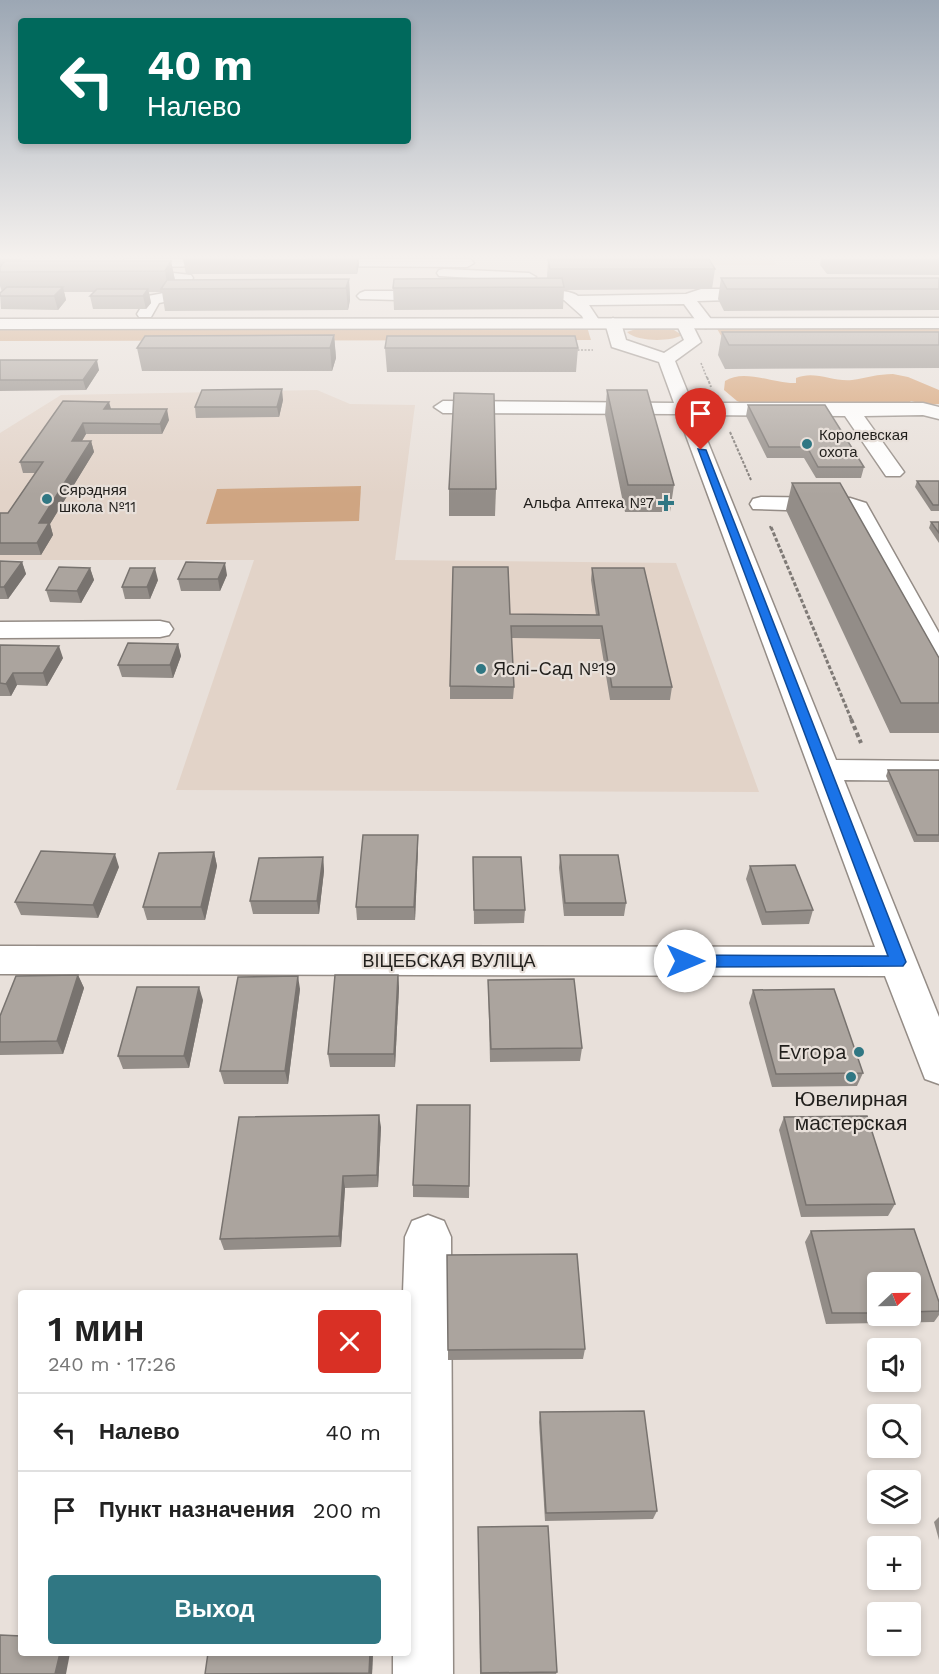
<!DOCTYPE html>
<html lang="ru">
<head>
<meta charset="utf-8">
<style>
	:root { --surface:#fff; --page:#f2f2f2; --text:#222; --muted:#767676; --line:#e0e0e0; --accent:#307783 }
	body { margin:0; font-family:"Work Sans",sans-serif; background:var(--page); color:var(--text); height:100vh; display:flex; flex-direction:column; font-size:22px; white-space:nowrap }
	* { box-sizing:border-box; margin:0 }
	p { font-size:20px; color:var(--muted) }
	.icon { flex:none; width:33px; height:33px; fill:none; stroke:currentColor; stroke-width:2; stroke-linecap:round; stroke-linejoin:round }
	.map { position:relative; flex:1; overflow:hidden }
	.panel { position:absolute; left:18px; top:1290px; width:393px; height:366px; display:flex; flex-direction:column; background:var(--surface); border-radius:6px; box-shadow:0 3px 9px #0003 }
	.panel>* { flex:none }
	.guide { position:absolute; left:18px; top:18px; width:393px; height:126px; border-radius:6px; box-shadow:0 3px 9px #0003; background:#00695c; color:#fff; overflow:hidden }
	.needle { width:39px; rotate:68deg }
	.buttons { position:absolute; left:867px; top:1272px; display:grid; gap:12px }
	.buttons a { display:grid; place-items:center; width:54px; height:54px; border-radius:6px; background:var(--surface); box-shadow:0 3px 9px #0003; font-size:30px }
	.pin { position:absolute; display:grid; place-items:center; width:51px; height:51px; color:#fff; margin:-62px -26px; border-radius:50% 50% 50% 0; rotate:-45deg; box-shadow:0 0 6px #0007 }
	.pin .icon { rotate:45deg }
	.me { position:absolute; width:66px; margin:-33px; rotate:90deg; stroke-linejoin:round; filter:drop-shadow(0 0 4px #0008) }
	.turn { display:flex; align-items:center; gap:21px; height:126px; padding:0 30px; font-size:27px }
	.turn .icon { width:78px; height:78px; stroke-width:2.5 }
	.turn b { display:block; font-size:42px; line-height:51px }
	.round { display:grid; place-items:center; flex:none; width:63px; height:63px; border-radius:6px; background:var(--page) }
	.headline { display:flex; align-items:center; justify-content:space-between; height:102px; padding:0 30px }
	h1 { font-size:36px; font-weight:600; line-height:45px }
	.button { display:flex; gap:12px; margin-top:auto; padding:12px 30px }
	.button a { flex:1; height:69px; border-radius:6px; background:var(--accent); color:#fff; font-size:24px; font-weight:600; line-height:69px; text-align:center }
	ul { padding:0; list-style:none }
	li { display:flex; align-items:center; gap:18px; height:78px; padding:0 30px; border-top:2px solid var(--line) }
	li div { flex:1 }
	li b { display:block; font-size:22px }
	li em { font-style:normal }
	.map>svg:first-child { display:block }
</style>
</head>
<body>
<div class="map">
<svg width="939" height="1674" viewBox="0 0 939 1674">
	<rect width="100%" height="100%" fill="#e8e0da"/>
	<g fill="#e2d3c8">
		<polygon points="651,259 773,259 776,265 653,265"/>
		<polygon points="317,390 350,404 415,405 395,560 676,563 759,792 176,790 254,560 0,560 0,433 61,395"/>
	</g>
	<g fill="#cfa582">
		<polygon points="587,327 591,340 0,341 0,328"/>
		<polygon points="716,327 939,327 939,339 723,339"/>
		<path d="M636,329L674,330L682,335C671,342 637,342 627,332Z"/>
		<polygon points="361,486 359,521 206,524 217,489"/>
	</g>
	<path fill="#d49d6e" d="M893,374L908,377L939,390V404L926,405L911,401L907,405L753,408L737,401L724,390L725,381C744,368 774,384 796,383V378C815,370 832,382 852,380C866,378 878,374 893,374Z"/>
	<g fill="none" stroke-linecap="round" stroke-linejoin="round">
		<g stroke="#948c86" stroke-width="3">
			<g id="minor">
				<polygon points="234,259 234,265 229,266 128,267 121,263 125,259"/>
				<polygon points="309,259 470,259 474,263 467,267 314,266 309,265"/>
				<polygon points="444,269 529,273 536,277 529,281 439,276 437,273 439,270"/>
				<polygon points="173,273 191,275 193,278 179,299 159,303 151,317 139,317 137,314 148,296 169,292 176,282 166,277"/>
				<path d="M701,289H763L771,294L763,299L697,301L714,323L706,328L700,326L684,304L589,305L601,323L593,328L587,326L582,316L564,300H519L511,295C519,287 569,288 578,296L686,294Z"/>
				<polygon points="365,291 438,291 446,296 438,301 360,299 357,296 360,293"/>
				<polygon points="613,318 621,323 626,340 664,353 684,340 676,323 678,320 690,320 701,342 675,361 692,403 923,403 939,407 939,419 923,415 864,416 904,472 900,476 886,476 845,416 697,415 836,760 939,761 939,781 844,780 939,1017 939,1084 925,1079 885,976 0,974 0,946 875,947 678,414 443,413 434,407 443,401 674,403 659,362 612,347 605,323"/>
				<polygon points="761,497 850,498 866,503 939,633 939,665 929,663 925,657 849,512 753,509 750,504 753,499"/>
				<polygon points="160,621 169,623 173,629 169,635 160,637 0,638 0,622"/>
				<polygon points="428,1215 444,1221 451,1237 453,1674 393,1674 393,1653 408,1653 408,1293 403,1293 405,1237 412,1221"/>
			</g>
		</g>
		<g stroke="#948c86" stroke-width="3">
			<polygon id="major" points="939,318 939,328 0,329 0,319"/>
		</g>
		<g stroke="#7f7a76" stroke-width="1.5" stroke-dasharray="2 1.5" stroke-linecap="butt">
			<polyline points="574,350 593,350"/>
			<polyline points="701,363 707,378"/>
		</g>
		<g stroke="#7f7a76" stroke-width="2" stroke-dasharray="3 1.5" stroke-linecap="butt">
			<polyline points="707,377 711,387"/>
			<polyline points="730,432 751,480"/>
			<polyline points="770,526 771,529"/>
		</g>
		<polyline stroke="#7f7a76" stroke-width="3" stroke-dasharray="4 2" stroke-linecap="butt" points="771,527 852,721"/>
		<polyline stroke="#7f7a76" stroke-width="4" stroke-dasharray="4.5 3" stroke-linecap="butt" points="851,719 861,743"/>
		<use href="#minor" fill="#fff" fill-rule="evenodd"/>
		<use href="#major" fill="#fff" fill-rule="evenodd"/>
	</g>
	<g fill="#938d88" fill-rule="evenodd">
		<polygon points="0,259 22,259 22,261 171,261 175,280 349,279 350,300 348,310 165,311 162,292 149,292 151,303 146,309 93,309 90,296 94,292 64,292 66,300 58,310 1,309 0,293 2,292 0,286"/>
		<polygon points="183,259 359,259 359,264 357,274 186,274"/>
		<polygon points="548,259 715,269 712,289 564,290 563,309 394,310 393,288 547,278"/>
		<polygon points="821,259 939,259 939,275 827,274 820,265"/>
		<polygon points="721,278 939,278 939,310 724,311 718,299"/>
		<polygon points="722,332 939,332 939,368 725,369 718,355"/>
		<polygon points="334,335 336,358 332,371 142,371 137,348"/>
		<polygon points="385,348 578,348 576,372 387,372"/>
		<polygon points="0,360 99,370 86,390 0,391"/>
		<polygon points="607,390 674,485 670,512 625,512 605,415"/>
		<polygon points="283,400 279,417 196,418 195,407"/>
		<polygon points="63,401 169,420 162,434 86,434 82,441 91,441 94,452 50,524 53,535 41,555 0,555 0,513 8,513 35,473 23,473 20,462"/>
		<polygon points="748,405 864,467 861,478 816,478 804,458 767,458 746,416"/>
		<polygon points="917,481 939,481 939,511 931,511 915,487"/>
		<polygon points="792,483 939,658 939,733 890,733 786,510"/>
		<polygon points="449,489 496,489 495,516 449,516"/>
		<polygon points="931,522 939,522 939,543 929,528"/>
		<polygon points="0,561 22,562 26,574 8,599 0,599"/>
		<polygon points="90,568 94,580 81,603 50,602 46,590"/>
		<polygon points="592,568 672,687 670,700 610,700 600,639 511,638 514,687 513,699 450,699 450,686 510,614 596,615 591,580"/>
		<polygon points="227,575 220,591 181,591 178,579"/>
		<polygon points="158,580 150,599 125,599 122,587"/>
		<polygon points="178,644 181,656 173,678 122,677 118,665"/>
		<polygon points="0,645 63,658 47,686 17,685 11,696 0,696"/>
		<polygon points="888,770 939,770 939,842 914,842 886,776"/>
		<polygon points="418,848 415,920 357,920 356,907"/>
		<polygon points="214,852 217,866 205,920 147,920 143,907"/>
		<polygon points="560,855 626,903 624,916 564,916 559,868"/>
		<polygon points="323,857 324,871 319,914 253,914 250,901"/>
		<polygon points="473,857 525,910 524,923 474,924"/>
		<polygon points="750,866 813,910 809,924 762,925 746,879"/>
		<polygon points="119,867 98,918 21,915 15,902"/>
		<polygon points="78,975 84,988 63,1054 0,1055 0,1016"/>
		<polygon points="398,975 399,988 395,1067 330,1067 328,1054"/>
		<polygon points="488,980 582,1048 580,1061 490,1062"/>
		<polygon points="300,989 288,1084 224,1084 220,1071"/>
		<polygon points="753,990 863,1073 857,1086 772,1087 749,1003"/>
		<polygon points="203,1000 189,1068 123,1069 118,1056"/>
		<polygon points="470,1105 469,1198 413,1197 413,1185"/>
		<polygon points="784,1117 895,1204 888,1216 801,1217 779,1130"/>
		<polygon points="381,1127 378,1187 345,1188 341,1247 224,1250 220,1239"/>
		<path d="M914,1229L939,1302V1315L934,1322L826,1324L805,1242L811,1231ZM878,1282H910V1316H878Z"/>
		<polygon points="585,1349 583,1359 448,1360 448,1350"/>
		<polygon points="540,1412 657,1511 653,1519 545,1521 539,1422"/>
		<polygon points="939,1517 939,1540 934,1522"/>
		<polygon points="478,1527 557,1672 556,1674 480,1674"/>
		<polygon points="373,1653 372,1674 205,1674"/>
	</g>
	<g fill="#78736f">
		<polygon points="356,259 359,259 359,264 357,274"/>
		<polygon points="171,261 175,281 168,289 165,271"/>
		<polygon points="349,279 350,300 348,310 346,288"/>
		<polygon points="63,287 66,300 58,310 54,296"/>
		<polygon points="148,289 151,303 146,309 143,296"/>
		<polygon points="334,335 336,358 332,371 330,348"/>
		<polygon points="97,360 99,370 86,390 83,380"/>
		<polygon points="282,389 283,400 279,417 277,407"/>
		<polygon points="109,402 112,412 104,409"/>
		<polygon points="167,409 169,420 162,434 160,424"/>
		<polygon points="83,423 86,434 75,452 72,441"/>
		<polygon points="91,441 94,452 50,524 53,535 41,555 37,543 39,523"/>
		<polygon points="22,562 26,574 8,599 4,587"/>
		<polygon points="225,563 227,575 220,591 218,579"/>
		<polygon points="90,568 94,580 81,603 77,591"/>
		<polygon points="155,568 158,580 150,599 147,587"/>
		<polygon points="178,644 181,656 173,678 170,665"/>
		<polygon points="59,646 63,658 47,686 43,673"/>
		<polygon points="13,673 17,685 11,696 6,684"/>
		<polygon points="418,835 418,848 415,920 414,907"/>
		<polygon points="214,852 217,866 205,920 201,907"/>
		<polygon points="115,854 119,867 98,918 93,905"/>
		<polygon points="323,857 324,871 319,914 317,901"/>
		<polygon points="78,975 84,988 63,1054 57,1041"/>
		<polygon points="398,975 399,988 395,1067 394,1054"/>
		<polygon points="298,976 300,989 288,1084 285,1071"/>
		<polygon points="199,987 203,1000 189,1068 184,1056"/>
		<polygon points="379,1115 381,1127 378,1187 377,1175"/>
		<polygon points="343,1176 345,1188 341,1247 339,1236"/>
		<polygon points="60,1653 70,1653 66,1674 55,1674"/>
		<polygon points="370,1653 373,1653 372,1674 370,1674 369,1673"/>
	</g>
	<g fill="#aba49e" stroke="#78736f" stroke-width="1.5">
		<polygon points="548,259 709,259 715,269 550,269"/>
		<polygon points="5,261 171,261 165,271 0,272 0,267"/>
		<polygon points="562,278 564,287 393,288 394,279"/>
		<polygon points="721,278 939,278 939,289 727,289"/>
		<polygon points="349,279 346,288 161,289 167,280"/>
		<polygon points="7,287 63,287 54,296 0,296 0,293"/>
		<polygon points="97,289 148,289 143,296 90,296"/>
		<polygon points="722,332 939,332 939,345 729,345"/>
		<polygon points="334,335 330,348 137,348 145,336"/>
		<polygon points="387,336 575,336 578,348 385,348"/>
		<polygon points="0,360 97,360 83,380 0,380"/>
		<polygon points="282,389 277,407 195,407 202,390"/>
		<polygon points="607,390 647,390 674,485 628,485"/>
		<polygon points="454,393 494,394 496,489 449,489"/>
		<polygon points="63,401 109,402 104,409 167,409 160,424 83,423 72,441 91,441 39,523 49,523 37,543 0,543 0,513 8,513 43,462 20,462"/>
		<polygon points="748,405 825,405 864,467 818,467 807,447 769,447"/>
		<polygon points="917,481 939,481 939,505 933,505"/>
		<polygon points="792,483 840,483 939,658 939,703 901,703"/>
		<polygon points="931,522 939,522 939,533"/>
		<polygon points="0,561 22,562 4,587 0,587"/>
		<polygon points="186,562 225,563 218,579 178,579"/>
		<polygon points="59,567 90,568 77,591 46,590"/>
		<polygon points="453,567 508,567 510,614 599,615 592,568 644,568 672,687 612,687 602,626 511,626 514,687 450,686"/>
		<polygon points="130,568 155,568 147,587 122,587"/>
		<polygon points="128,643 178,644 170,665 118,665"/>
		<polygon points="0,645 59,646 43,673 13,673 6,684 0,683"/>
		<polygon points="888,770 939,770 939,835 917,835"/>
		<polygon points="363,835 418,835 414,907 356,907"/>
		<polygon points="41,851 115,854 93,905 15,902"/>
		<polygon points="214,852 201,907 143,907 159,853"/>
		<polygon points="560,855 618,855 626,903 565,903"/>
		<polygon points="323,857 317,901 250,901 259,858"/>
		<polygon points="473,857 521,857 525,910 474,910"/>
		<polygon points="795,865 813,910 766,912 750,866"/>
		<polygon points="78,975 57,1041 0,1042 0,1016 16,976"/>
		<polygon points="335,975 398,975 394,1054 328,1054"/>
		<polygon points="298,976 285,1071 220,1071 238,977"/>
		<polygon points="574,979 582,1048 491,1049 488,980"/>
		<polygon points="137,987 199,987 184,1056 118,1056"/>
		<polygon points="834,989 863,1073 776,1074 753,990"/>
		<polygon points="417,1105 470,1105 469,1186 413,1185"/>
		<polygon points="379,1115 377,1175 343,1176 339,1236 220,1239 239,1117"/>
		<polygon points="867,1116 895,1204 806,1205 784,1117"/>
		<polygon points="914,1229 939,1302 939,1311 910,1312 910,1282 878,1282 878,1313 832,1313 811,1231"/>
		<polygon points="577,1254 585,1349 448,1350 447,1255"/>
		<polygon points="644,1411 657,1511 546,1513 540,1412"/>
		<polygon points="548,1526 557,1672 481,1673 478,1527"/>
		<polygon points="0,1635 21,1636 21,1653 60,1653 55,1674 0,1674"/>
		<polygon points="208,1653 370,1653 369,1673 205,1674"/>
	</g>
	<linearGradient id="sky" x2="0" y2="1"><stop stop-color="#9ca7b4"/><stop offset="0.52" stop-color="#f5f1ee"/><stop offset="1" stop-color="#f5f1ee" stop-opacity="0"/></linearGradient>
	<rect width="939" height="494" fill="url(#sky)"/>
	<polygon fill="#1a73e8" stroke="#114b97" stroke-width="1.5" points="698,449 706,450 906,962 903,966 685,967 678,961 685,955 888,956"/>
	<g fill="#307783" stroke="#e8e0da" stroke-width="2">
		<circle cx="807" cy="444" r="6"/>
		<circle cx="47" cy="499" r="6"/>
		<path d="M663 494h6v6h6v6h-6v6h-6v-6h-6v-6h6z"/>
		<circle cx="481" cy="669" r="6"/>
		<circle cx="859" cy="1052" r="6"/>
		<circle cx="851" cy="1077" r="6"/>
	</g>
	<g text-anchor="middle" stroke-width="4.5" stroke-linejoin="round" paint-order="stroke">
		<g font-size="15" fill="#211f1c" stroke="#e8e0da" text-anchor="start">
			<text x="819" y="440">Королевская<tspan x="819" dy="17">охота</tspan></text>
			<text x="59" y="495">Сярэдняя<tspan x="59" dy="17">школа №11</tspan></text>
			<text x="654" y="508" text-anchor="end">Альфа Аптека №7</text>
		</g>
		<g font-size="18" fill="#211f1c" stroke="#e8e0da" text-anchor="start">
			<text x="493" y="675">Яслі-Сад №19</text>
		</g>
		<g font-size="18" fill="#211f1c" stroke="#e8e0da">
			<text x="449" y="967">ВІЦЕБСКАЯ ВУЛІЦА</text>
		</g>
		<g font-size="21" fill="#211f1c" stroke="#e8e0da" text-anchor="end">
			<text x="847" y="1059">Evropa</text>
			<text x="851" y="1106" text-anchor="middle">Ювелирная<tspan x="851" dy="24">мастерская</tspan></text>
		</g>
	</g>
</svg>
<div class="buttons">
<a><svg class="needle" viewBox="-14 -14 28 28"><path d="M0-13l5 13h-10z" fill="#e53935"/><path d="M0 13l5-13h-10z" fill="#767676"/></svg></a>
<a><svg class="icon" aria-label="sound" viewBox="0 0 24 24"><path d="M4 9h4l5-4v14l-5-4H4zM17 9q2 3 0 6"/></svg></a>
<a><svg class="icon" aria-label="search" viewBox="0 0 24 24"><circle cx="10" cy="10" r="6"/><path d="M15 15l6 6"/></svg></a>
<a><svg class="icon" aria-label="layers" viewBox="0 0 24 24"><path d="M12 4l9 5-9 5-9-5zM3 14l9 5 9-5"/></svg></a>
<a>+</a>
<a>−</a>
</div>
<div class="pin" style="left:701px;top:450px;background:#d93025"><svg class="icon" aria-label="arrive" viewBox="0 0 24 24"><path d="M6 21V4h12l-3 4 3 4H6"/></svg></div>
<svg class="me" style="left:685px;top:961px" viewBox="-20 -20 40 40"><circle r="19" fill="#fff"/><path d="M0-13L10 11 0 6-10 11z" fill="#1a73e8"/></svg>
<div class="guide">
<div class="turn"><svg class="icon" aria-label="left" viewBox="0 0 24 24"><path d="M17 20v-9H6M10 6l-5 5 5 5"/></svg><div><b>40 m</b>Налево</div></div>
</div>
<section class="panel">
<div class="headline"><div><h1>1 мин</h1><p>240 m · 17:26</p></div><a class="round" style="background:#d93025;color:#fff"><svg class="icon" aria-label="close" viewBox="0 0 24 24"><path d="M6 6l12 12M18 6L6 18"/></svg></a></div>
<ul>
<li><svg class="icon" aria-label="left" viewBox="0 0 24 24"><path d="M17 20v-9H6M10 6l-5 5 5 5"/></svg><div><b>Налево</b></div><em>40 m</em></li>
<li><svg class="icon" aria-label="arrive" viewBox="0 0 24 24"><path d="M6 21V4h12l-3 4 3 4H6"/></svg><div><b>Пункт назначения</b></div><em>200 m</em></li>
</ul>
<div class="button"><a>Выход</a></div>
</section>
</div>
</body>
</html>
